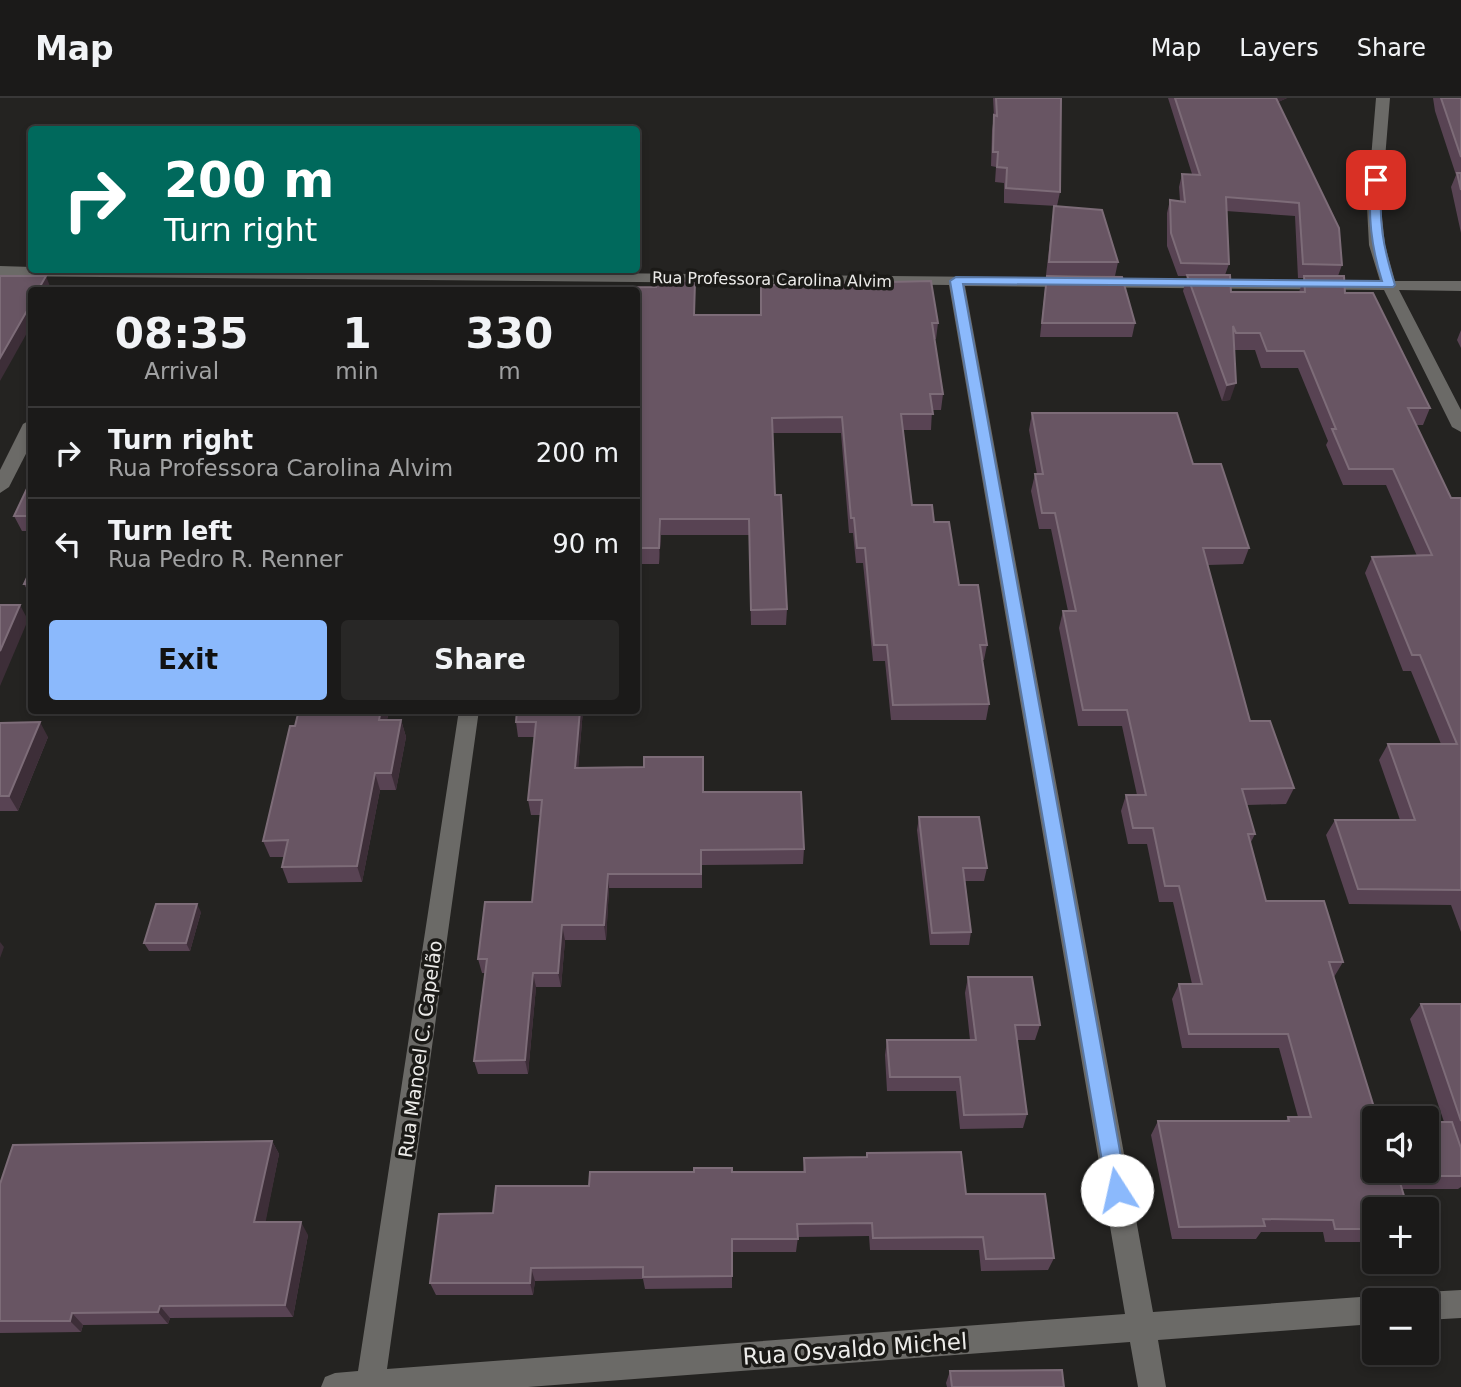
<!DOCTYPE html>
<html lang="en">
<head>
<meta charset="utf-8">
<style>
	:root { --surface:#1b1a19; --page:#282726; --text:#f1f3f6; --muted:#a0a1a2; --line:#393838; --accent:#8bb9fc }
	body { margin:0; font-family:"DejaVu Sans",sans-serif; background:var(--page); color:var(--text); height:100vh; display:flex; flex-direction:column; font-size:26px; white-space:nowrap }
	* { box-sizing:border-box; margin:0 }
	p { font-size:23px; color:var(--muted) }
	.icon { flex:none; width:38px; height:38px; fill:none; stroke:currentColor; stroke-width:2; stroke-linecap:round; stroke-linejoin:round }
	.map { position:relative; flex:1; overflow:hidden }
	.drawer { position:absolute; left:28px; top:189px; width:612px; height:427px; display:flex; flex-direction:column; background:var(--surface); border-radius:7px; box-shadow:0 4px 10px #0003,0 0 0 2px var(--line) }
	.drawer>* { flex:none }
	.guide { position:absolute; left:28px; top:28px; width:612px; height:147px; border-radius:7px; box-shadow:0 4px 10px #0003,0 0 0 2px var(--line); background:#00695c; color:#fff; overflow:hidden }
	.tools { position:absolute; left:1362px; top:1008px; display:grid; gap:14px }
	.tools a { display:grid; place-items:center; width:77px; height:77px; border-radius:7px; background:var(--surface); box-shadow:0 4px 10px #0003,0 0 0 2px var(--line); font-size:35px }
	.pin { position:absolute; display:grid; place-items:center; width:60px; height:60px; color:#fff; margin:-30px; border-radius:14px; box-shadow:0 4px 10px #0006 }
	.me { position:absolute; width:77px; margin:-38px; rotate:350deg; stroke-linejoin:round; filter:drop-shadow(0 0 5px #0008) }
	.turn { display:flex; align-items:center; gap:24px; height:147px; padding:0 21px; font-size:32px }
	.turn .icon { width:91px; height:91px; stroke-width:2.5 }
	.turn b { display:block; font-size:49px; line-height:60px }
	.eta { display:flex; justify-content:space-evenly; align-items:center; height:119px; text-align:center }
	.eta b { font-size:42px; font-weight:600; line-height:49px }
	.button { display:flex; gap:14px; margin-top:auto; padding:14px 21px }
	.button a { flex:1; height:80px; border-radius:7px; background:var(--accent); color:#111; font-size:28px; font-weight:600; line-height:80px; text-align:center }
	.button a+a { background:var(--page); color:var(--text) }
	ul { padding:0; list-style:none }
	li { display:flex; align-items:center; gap:21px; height:91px; padding:0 21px; border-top:2px solid var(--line) }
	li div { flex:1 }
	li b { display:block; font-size:26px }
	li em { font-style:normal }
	header { display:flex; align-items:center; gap:42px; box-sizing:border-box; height:98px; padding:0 35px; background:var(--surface); border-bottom:2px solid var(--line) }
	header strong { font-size:33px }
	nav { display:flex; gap:38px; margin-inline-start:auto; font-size:24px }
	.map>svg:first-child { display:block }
</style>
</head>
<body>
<header>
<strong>Map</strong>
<nav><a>Map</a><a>Layers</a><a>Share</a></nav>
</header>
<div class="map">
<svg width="1461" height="1289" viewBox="0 0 1461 1289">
	<rect width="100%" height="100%" fill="#242321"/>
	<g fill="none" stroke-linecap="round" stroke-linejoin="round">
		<g fill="#6b6a67" fill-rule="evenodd">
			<polygon points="1376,0 1390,0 1381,109 1385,147 1395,183 1461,183 1461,193 1399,192 1461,312 1461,334 1452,329 1384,192 965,188 1153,1214 1374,1198 1384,1202 1374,1202 1374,1226 1158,1242 1166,1289 1138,1289 1130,1244 528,1289 321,1289 325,1279 335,1275 358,1273 459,612 479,612 387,1271 1125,1216 949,187 0,178 0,168 32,169 32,172 303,172 1380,183 1369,147 1367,109"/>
			<polygon points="32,321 32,344 9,389 0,395 0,372 23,326"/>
			<polygon points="1461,1192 1461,1220 1426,1222 1426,1202 1414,1202 1416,1198 1426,1194"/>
		</g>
	</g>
	<g fill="#584353" fill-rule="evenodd">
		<polygon points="993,0 1061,0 1060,94 1057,108 1004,105 1004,85 995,84 996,69 991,68 992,32 994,19"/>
		<path d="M1168,0H1287L1278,4L1342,167L1338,178L1345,195L1430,310L1423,327H1416L1451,400H1461V834L1451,807L1349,806L1326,737L1335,722H1400L1379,662L1388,646H1441L1411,573H1403L1365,475L1372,459L1417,458L1386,387H1343L1326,347L1328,343L1298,270H1261L1255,252H1234L1230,302L1222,303L1183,193L1187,178H1178L1167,148V115L1170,102L1180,103L1179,89L1182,76H1192ZM1226,113L1295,118L1298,180H1304L1299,194H1231L1225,177L1229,166Z"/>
		<polygon points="1433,0 1461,0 1461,135 1451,89 1456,77 1435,13"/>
		<polygon points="1054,108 1118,164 1115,178 1046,177"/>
		<polygon points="1047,178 1135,225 1132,239 1040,239 1045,191"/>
		<polygon points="761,187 938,225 936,241 934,241 943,296 941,312 932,312 931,332 903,332 912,407 934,424 959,487 987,547 984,562 982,562 989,606 986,622 891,622 885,563 873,563 863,465 856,465 853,435 849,435 841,335 773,335 775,397 787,511 786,527 751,527 749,437 661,437 659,466 637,466 637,192 695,217 761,217"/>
		<polygon points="1461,232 1461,250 1457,242"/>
		<polygon points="1032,315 1193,366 1249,450 1243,466 1208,467 1250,623 1294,690 1286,706 1247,707 1255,736 1250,746 1266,803 1343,864 1334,879 1374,1073 1444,1024 1410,921 1421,906 1461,906 1461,1089 1458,1091 1402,1091 1374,1111 1374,1144 1325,1144 1323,1134 1261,1134 1256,1141 1172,1141 1151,1037 1158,1023 1286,1023 1288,1019 1298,1019 1279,950 1182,950 1172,901 1179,886 1192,886 1173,804 1159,804 1147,746 1128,746 1121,713 1126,697 1137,697 1122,628 1078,628 1059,530 1063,513 1068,513 1051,431 1039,431 1031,393 1035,376 1037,376 1029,332"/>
		<polygon points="32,380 32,433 22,433 14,418"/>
		<polygon points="32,469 32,501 24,486"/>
		<polygon points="389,612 387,622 401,622 406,639 396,692 380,692 362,784 288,785 282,769 284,759 270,759 263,743 295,628"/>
		<polygon points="583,612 578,670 704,694 804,751 803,766 702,767 702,790 609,790 606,842 565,842 561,889 536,889 528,976 478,976 474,963 485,875 482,875 478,861 532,804 540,717 531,717 528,702 534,639 518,639 516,624"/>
		<polygon points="0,625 48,639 18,713 0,713"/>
		<polygon points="919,719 987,770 984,783 965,783 971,834 969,847 930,847 917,732"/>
		<polygon points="201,814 190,853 149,853 144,845"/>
		<polygon points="968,879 1040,927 1035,942 1017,942 1027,1016 1023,1030 960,1031 956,993 887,993 885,957 887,942 970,942 965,895"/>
		<polygon points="272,1043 279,1056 265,1124 308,1137 293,1219 170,1220 168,1226 83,1227 81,1234 0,1235 0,1086"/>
		<polygon points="867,1055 966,1096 1054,1160 1048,1172 981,1173 979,1152 870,1152 869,1138 798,1139 796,1154 732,1154 732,1190 645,1191 643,1181 535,1183 533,1197 436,1197 430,1185 493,1115 589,1088 732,1074 803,1074 804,1060 866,1059"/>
		<polygon points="950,1273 1064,1289 947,1289 946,1285"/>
	</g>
	<g fill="#3d2e38">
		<polygon points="1273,0 1287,0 1270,8"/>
		<polygon points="46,178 51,191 50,192 38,192"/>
		<polygon points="32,204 32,226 0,283 0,260"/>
		<polygon points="1236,285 1230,302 1222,303 1227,287"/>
		<polygon points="660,421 661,437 659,466 659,450"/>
		<polygon points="20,507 28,522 0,588 0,553"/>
		<polygon points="381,612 389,612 383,639 379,622"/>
		<polygon points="580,612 583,612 577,685 575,670"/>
		<polygon points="401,622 406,639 396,692 391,675"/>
		<polygon points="40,624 48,639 18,713 9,698"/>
		<polygon points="375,675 380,692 362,784 357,768"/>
		<polygon points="608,776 609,790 606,842 604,827"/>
		<polygon points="197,806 201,814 190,853 186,845"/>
		<polygon points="562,827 565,842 561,889 558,875"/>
		<polygon points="0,844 4,849 0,860"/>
		<polygon points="533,875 536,889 528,976 525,962"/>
		<polygon points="272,1043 279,1056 263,1137 254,1124"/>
		<polygon points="301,1124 308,1137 293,1219 285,1207"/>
		<polygon points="531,1170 535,1183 533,1197 530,1185"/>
		<polygon points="160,1208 170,1220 168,1226 158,1214"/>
		<polygon points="72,1215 83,1227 81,1234 70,1223"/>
	</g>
	<g fill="#685563" stroke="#7d6c78" stroke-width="2">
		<polygon points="996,0 1061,0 1060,94 1006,90 1007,70 997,69 998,54 993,54 994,17 997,18"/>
		<polygon points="1175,0 1276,0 1339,130 1342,167 1303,166 1299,105 1226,99 1229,166 1181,165 1171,135 1170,102 1185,104 1182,76 1200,77"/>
		<polygon points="1441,0 1461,0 1461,59"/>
		<polygon points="1457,75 1461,75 1461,92"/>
		<polygon points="1054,108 1102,112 1118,164 1049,164"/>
		<polygon points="1187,177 1230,177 1231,194 1305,194 1304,178 1344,178 1345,195 1373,195 1430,310 1408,310 1451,400 1461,400 1461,792 1358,791 1335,722 1415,722 1388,646 1457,646 1420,557 1412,557 1372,459 1432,457 1393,371 1349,371 1332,331 1336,331 1304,253 1267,253 1260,235 1236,235 1233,228 1236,285 1227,287"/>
		<polygon points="0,178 46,178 38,192 32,192 32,204 0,260"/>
		<polygon points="1047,178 1122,179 1135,225 1042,225"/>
		<polygon points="656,183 695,183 694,217 761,217 761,187 931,183 938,225 932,225 943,296 930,296 933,316 901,316 912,407 932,407 934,424 949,424 959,487 978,487 987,547 980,547 989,606 893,607 887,547 874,547 865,450 857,450 854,420 851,420 842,319 772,320 775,397 781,397 787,511 751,512 749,421 660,421 659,450 637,450 637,192 574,192 575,190 656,189"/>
		<polygon points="131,188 414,188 413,192 129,192"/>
		<polygon points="1032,315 1177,315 1193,366 1221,366 1249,450 1203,450 1250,623 1270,623 1294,690 1242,691 1255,736 1248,736 1266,803 1324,803 1343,864 1329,864 1377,1019 1380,1020 1374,1020 1374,1073 1426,1073 1426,1024 1452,1024 1461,1050 1461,1078 1398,1078 1408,1111 1374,1111 1374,1131 1335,1131 1333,1122 1263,1121 1265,1128 1179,1129 1158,1023 1289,1023 1288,1019 1311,1019 1288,936 1189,936 1179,886 1202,886 1179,788 1165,788 1153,730 1133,730 1126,697 1146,697 1127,612 1083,612 1063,513 1076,513 1055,415 1042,415 1035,376 1043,376"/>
		<polygon points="32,380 32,418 14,418"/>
		<polygon points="32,469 32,486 24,486"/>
		<polygon points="0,507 20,507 0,553"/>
		<polygon points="299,612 381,612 379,622 401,622 391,675 375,675 357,768 282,769 288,742 263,743 290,628 295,628"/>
		<polygon points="517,612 580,612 575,670 644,669 644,659 703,659 703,694 801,694 804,751 701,752 701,776 608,776 604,827 562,827 558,875 533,875 525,962 474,963 487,861 478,861 485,804 532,804 542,702 528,702 536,624 516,624"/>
		<polygon points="40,624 9,698 0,698 0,625"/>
		<polygon points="919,719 979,719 987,770 963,770 971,834 932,835"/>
		<polygon points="156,806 197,806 186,845 144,845"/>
		<polygon points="968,879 1032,879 1040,927 1015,927 1027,1016 964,1017 960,979 890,979 887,942 976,942"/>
		<polygon points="1421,906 1461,906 1461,1023"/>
		<polygon points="272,1043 254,1124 301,1124 285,1207 160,1208 158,1214 72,1215 70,1223 0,1223 0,1086 13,1047"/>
		<polygon points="961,1054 966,1096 1045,1096 1054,1160 986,1161 983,1139 873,1140 872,1125 797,1126 798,1141 732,1141 732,1178 643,1179 643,1169 531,1170 530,1185 430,1185 439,1116 493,1115 496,1088 589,1088 590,1074 694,1074 694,1070 732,1070 732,1074 805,1074 804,1060 867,1059 867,1055"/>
		<polygon points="1062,1272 1064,1289 952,1289 950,1273"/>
	</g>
	<path fill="#8bb9fc" stroke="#5a78a4" stroke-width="2" d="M1376,78L1382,82C1378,122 1383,149 1395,187L1393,189L963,186L1127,1092L1124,1099L1117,1102L1110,1099L1107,1092L950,183L956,179L1382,183C1371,148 1368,118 1371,82Z"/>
	<g text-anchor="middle" stroke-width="7" stroke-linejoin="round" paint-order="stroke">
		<g font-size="16" fill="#ecebe9" stroke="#1b1a17">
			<text transform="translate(772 181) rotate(1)" y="6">Rua Professora Carolina Alvim</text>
		</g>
		<g font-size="19" fill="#ecebe9" stroke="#1b1a17">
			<text transform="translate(420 951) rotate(-82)" y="7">Rua Manoel C. Capelão</text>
		</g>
		<g font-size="23" fill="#ecebe9" stroke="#1b1a17">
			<text transform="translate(855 1251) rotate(-4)" y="8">Rua Osvaldo Michel</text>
		</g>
	</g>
</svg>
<div class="tools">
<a><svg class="icon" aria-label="sound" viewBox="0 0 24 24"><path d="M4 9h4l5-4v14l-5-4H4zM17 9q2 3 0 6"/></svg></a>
<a>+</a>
<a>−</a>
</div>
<div class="pin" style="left:1376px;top:82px;background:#d93025"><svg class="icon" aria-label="arrive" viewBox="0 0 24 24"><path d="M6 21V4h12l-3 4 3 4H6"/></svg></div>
<svg class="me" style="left:1117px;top:1092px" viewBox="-20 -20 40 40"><circle r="19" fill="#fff"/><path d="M0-13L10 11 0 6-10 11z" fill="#8bb9fc"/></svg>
<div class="guide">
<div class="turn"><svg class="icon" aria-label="right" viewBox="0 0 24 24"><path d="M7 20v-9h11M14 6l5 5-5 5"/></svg><div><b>200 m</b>Turn right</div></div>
</div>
<section class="drawer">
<div class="eta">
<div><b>08:35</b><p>Arrival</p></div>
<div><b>1</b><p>min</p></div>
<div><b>330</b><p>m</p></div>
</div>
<ul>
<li><svg class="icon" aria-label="right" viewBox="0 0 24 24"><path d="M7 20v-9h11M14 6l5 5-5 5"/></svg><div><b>Turn right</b><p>Rua Professora Carolina Alvim</p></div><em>200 m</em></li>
<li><svg class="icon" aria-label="left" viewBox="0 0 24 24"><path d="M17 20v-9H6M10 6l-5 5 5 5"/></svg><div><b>Turn left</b><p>Rua Pedro R. Renner</p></div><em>90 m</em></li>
</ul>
<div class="button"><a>Exit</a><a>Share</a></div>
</section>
</div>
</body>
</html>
